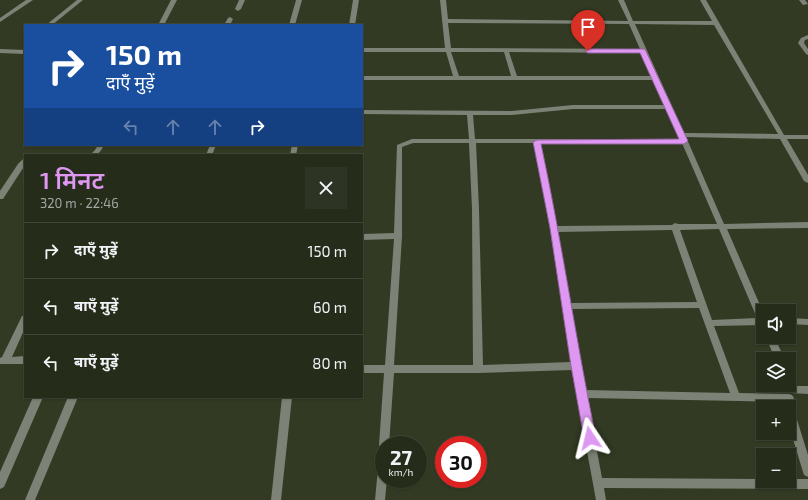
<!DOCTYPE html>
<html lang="hi">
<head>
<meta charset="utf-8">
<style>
	:root { --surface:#262c1a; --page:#2e3423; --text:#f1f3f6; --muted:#a4a7a2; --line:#424839; --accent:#df98f2 }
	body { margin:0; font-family:"Exo 2","Noto Sans Devanagari",sans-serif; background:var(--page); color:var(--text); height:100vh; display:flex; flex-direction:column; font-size:15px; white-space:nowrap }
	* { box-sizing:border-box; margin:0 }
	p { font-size:13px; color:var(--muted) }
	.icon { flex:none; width:22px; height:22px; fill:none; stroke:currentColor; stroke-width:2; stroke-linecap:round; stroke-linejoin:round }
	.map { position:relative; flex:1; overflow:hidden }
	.panel { position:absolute; left:24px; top:154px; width:339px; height:244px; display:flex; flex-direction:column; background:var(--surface); border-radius:0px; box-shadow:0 1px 3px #0004,0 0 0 1px var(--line) }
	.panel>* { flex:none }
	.banner { position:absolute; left:24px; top:24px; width:339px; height:122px; border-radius:0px; box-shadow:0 1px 3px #0004,0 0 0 1px var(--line); background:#1a4fa0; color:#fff; overflow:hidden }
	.tools { position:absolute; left:756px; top:304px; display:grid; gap:8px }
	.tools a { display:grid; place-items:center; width:40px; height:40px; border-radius:0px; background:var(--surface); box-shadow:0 1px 3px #0004,0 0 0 1px var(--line); font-size:20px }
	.speed { position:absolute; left:375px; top:436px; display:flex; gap:8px; font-size:20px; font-weight:700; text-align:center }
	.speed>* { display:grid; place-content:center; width:52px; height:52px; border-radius:50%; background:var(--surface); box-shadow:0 1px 3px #0004,0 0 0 1px var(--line); line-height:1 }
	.speed small { font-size:10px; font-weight:400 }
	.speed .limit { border:6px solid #d22; background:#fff; color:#111 }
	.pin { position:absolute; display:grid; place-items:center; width:34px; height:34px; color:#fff; margin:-41px -17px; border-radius:50% 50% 50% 0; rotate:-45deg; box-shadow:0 0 4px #0007 }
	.pin .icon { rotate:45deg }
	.me { position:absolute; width:44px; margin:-22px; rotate:350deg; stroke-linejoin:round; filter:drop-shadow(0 0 3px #0008) }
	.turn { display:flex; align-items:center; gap:14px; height:84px; padding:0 16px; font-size:18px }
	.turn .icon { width:52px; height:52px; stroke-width:2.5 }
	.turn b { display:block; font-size:28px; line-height:34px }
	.lanes { display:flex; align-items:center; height:38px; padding:0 16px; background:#0003; justify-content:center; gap:20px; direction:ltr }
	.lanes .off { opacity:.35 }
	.round { display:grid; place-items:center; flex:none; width:42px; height:42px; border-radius:0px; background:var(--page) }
	.summary { display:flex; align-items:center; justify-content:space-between; height:68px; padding:0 16px }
	h1 { font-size:24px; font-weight:600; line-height:30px; color:var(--accent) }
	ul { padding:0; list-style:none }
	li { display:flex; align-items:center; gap:12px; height:56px; padding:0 16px; border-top:1px solid var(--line) }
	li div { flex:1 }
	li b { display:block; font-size:15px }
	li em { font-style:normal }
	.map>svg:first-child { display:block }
</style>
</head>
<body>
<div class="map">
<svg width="808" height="500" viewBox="0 0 808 500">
	<rect width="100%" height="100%" fill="#323a23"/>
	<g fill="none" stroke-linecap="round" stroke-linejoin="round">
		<g fill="#7d8276" fill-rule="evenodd">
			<polygon points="26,0 33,0 0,22 0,18"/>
			<polygon points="77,0 83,0 52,25 46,25"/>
			<polygon points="171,0 177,0 164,25 158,25"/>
			<polygon points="239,0 245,0 241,9 238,11 235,9"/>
			<polygon points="296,0 302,0 295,25 289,25"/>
			<polygon points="353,0 359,0 355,25 349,25"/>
			<path d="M440,0H446L448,19L628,21L618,0H624L633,21H712L700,0H706L784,135H808V139H787L808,175V183L804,181L780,139L686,137L724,224L808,222V228L727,229L763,312V325L714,326L739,393L789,394L792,395L794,398L792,401L789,402L587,398L602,478L763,479V481H789V479H808V489L604,488L606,500H596L572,370L478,373H394L389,445H384V479H387L385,500H375L380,447L379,445L384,373H362V365H385L394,239L362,240V234L394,233L397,145L412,139H469L467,115L362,114V110L512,111L573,105H665L654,80H362V76H453L446,52H362V48H445ZM448,23L629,24L640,49L451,48ZM635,24L714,25L778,134L684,133ZM451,52H504L511,76H459ZM509,52L642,53L652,76H517ZM573,109H667L680,139H475L473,115H512ZM413,143H469L472,209L473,365H394L402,236V147ZM476,143H534L550,229L571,362L483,365L479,209ZM541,143H682L717,224H678L675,223L672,225L557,226ZM719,229L757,318L712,320L680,230ZM672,230L697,302L570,303L558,232ZM699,308L730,393L585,390L571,309Z"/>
			<polygon points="799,0 805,0 808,4 803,5"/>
			<polygon points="230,17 233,19 230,25 224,25 228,18"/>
			<polygon points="808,35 808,39 805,40 804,43 808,49 808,55 806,54 798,43 801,38"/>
			<polygon points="0,49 25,50 25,54 0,53"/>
			<path d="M98,145H104C100,153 98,155 90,155L95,150Z"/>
			<polygon points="210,145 216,145 212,155 206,155"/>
			<polygon points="292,145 298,145 296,155 290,155"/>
			<polygon points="23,159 25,159 25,165 3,199 0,199 0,191 18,164"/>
			<polygon points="25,315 25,328 12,357 25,356 25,364 0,364 0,358 2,357 22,316"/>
			<polygon points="789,318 808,319 808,325 789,324"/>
			<polygon points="766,337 774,337 785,359 775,359"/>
			<polygon points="789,377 792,378 796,386 808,386 808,394 790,393 786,385 789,385"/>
			<polygon points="33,397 43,397 4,487 0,489 0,472"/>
			<polygon points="68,397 78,397 35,500 25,500"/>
			<polygon points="282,397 292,397 281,500 271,500"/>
			<polygon points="789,406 792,407 794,410 808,455 808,477 804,475 803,472 789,426 789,407 786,407"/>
		</g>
	</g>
	<path fill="#df98f2" stroke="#91639d" d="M586,49H645L688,141L684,144H541C562,242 576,341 596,438L594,442L590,444L586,442L584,438L571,366L550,228L533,142L537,140L679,139L640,53H588L586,52Z"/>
</svg>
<div class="tools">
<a><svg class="icon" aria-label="sound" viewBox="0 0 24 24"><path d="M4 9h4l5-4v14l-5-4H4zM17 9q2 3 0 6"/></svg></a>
<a><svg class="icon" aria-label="layers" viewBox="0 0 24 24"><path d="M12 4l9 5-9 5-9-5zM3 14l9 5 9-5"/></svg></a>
<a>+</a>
<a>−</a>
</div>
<div class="speed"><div>27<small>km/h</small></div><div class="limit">30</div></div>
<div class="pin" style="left:588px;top:51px;background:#d93025"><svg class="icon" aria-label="arrive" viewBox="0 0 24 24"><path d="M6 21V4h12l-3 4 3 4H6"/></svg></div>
<svg class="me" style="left:590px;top:438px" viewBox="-20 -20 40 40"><path d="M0-17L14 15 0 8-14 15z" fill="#df98f2" stroke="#fff" stroke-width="4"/></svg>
<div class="banner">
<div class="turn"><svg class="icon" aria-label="right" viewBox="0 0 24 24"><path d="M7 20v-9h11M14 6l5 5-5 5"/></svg><div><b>150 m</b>दाएँ मुड़ें</div></div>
<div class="lanes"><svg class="icon off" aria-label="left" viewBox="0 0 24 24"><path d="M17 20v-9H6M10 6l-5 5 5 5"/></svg><svg class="icon off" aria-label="ahead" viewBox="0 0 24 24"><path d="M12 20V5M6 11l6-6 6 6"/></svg><svg class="icon off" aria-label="ahead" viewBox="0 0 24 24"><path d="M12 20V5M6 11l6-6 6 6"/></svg><svg class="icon" aria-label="right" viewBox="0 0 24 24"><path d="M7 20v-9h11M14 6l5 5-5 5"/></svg></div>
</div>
<section class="panel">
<div class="summary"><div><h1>1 मिनट</h1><p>320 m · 22:46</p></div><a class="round"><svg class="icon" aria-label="close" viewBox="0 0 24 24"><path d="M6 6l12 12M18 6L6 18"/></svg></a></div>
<ul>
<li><svg class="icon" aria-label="right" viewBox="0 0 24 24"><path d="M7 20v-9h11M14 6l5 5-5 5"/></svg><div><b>दाएँ मुड़ें</b></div><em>150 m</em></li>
<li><svg class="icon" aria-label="left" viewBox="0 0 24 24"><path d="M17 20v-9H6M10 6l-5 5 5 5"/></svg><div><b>बाएँ मुड़ें</b></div><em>60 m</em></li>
<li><svg class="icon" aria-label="left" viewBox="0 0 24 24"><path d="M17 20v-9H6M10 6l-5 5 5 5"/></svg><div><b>बाएँ मुड़ें</b></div><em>80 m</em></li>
</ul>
</section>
</div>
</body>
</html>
